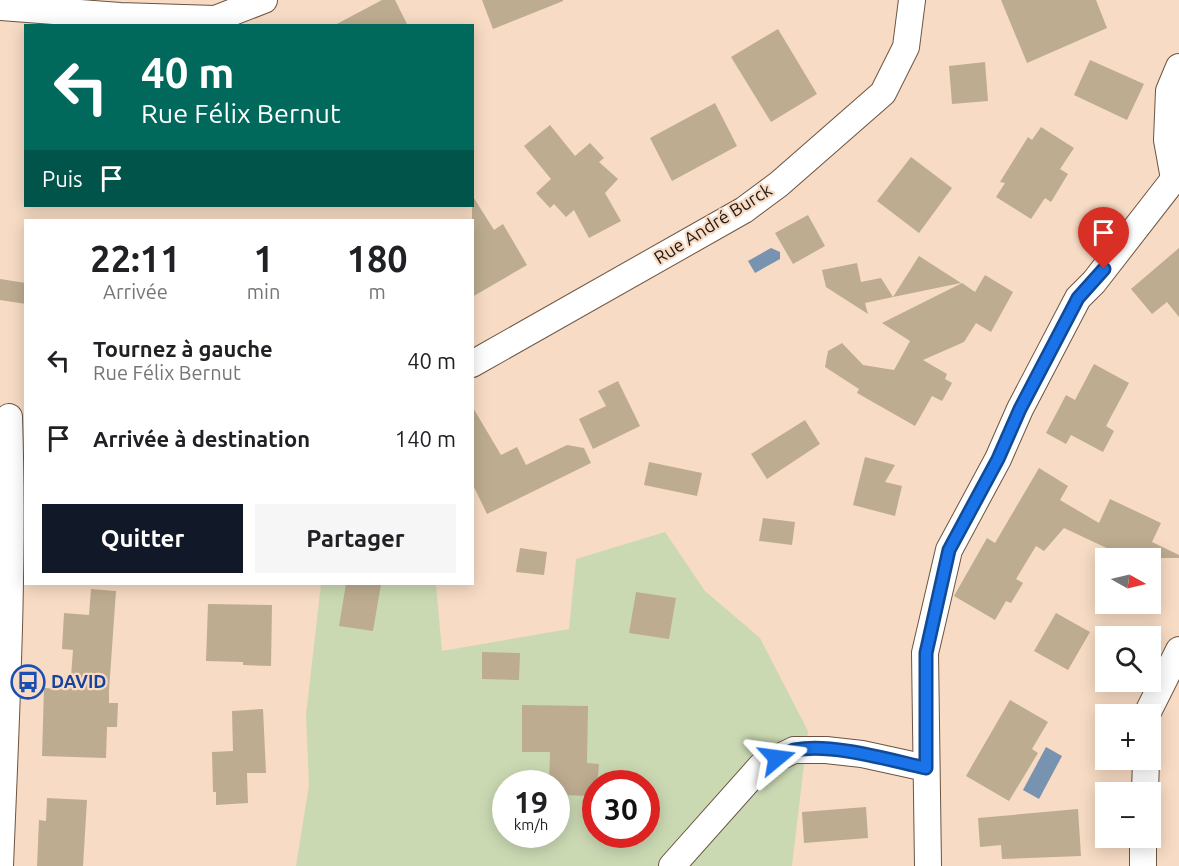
<!DOCTYPE html>
<html lang="fr">
<head>
<meta charset="utf-8">
<style>
	:root { --surface:#fff; --page:#f6f6f6; --text:#202124; --muted:#757577; --accent:#111827 }
	body { margin:0; font-family:Ubuntu,sans-serif; background:var(--page); color:var(--text); height:100vh; display:flex; flex-direction:column; font-size:22px; white-space:nowrap }
	* { box-sizing:border-box; margin:0 }
	p { font-size:20px; color:var(--muted) }
	.icon { flex:none; width:33px; height:33px; fill:none; stroke:currentColor; stroke-width:2; stroke-linecap:round; stroke-linejoin:round }
	.map { position:relative; flex:1; overflow:hidden }
	.side { position:absolute; left:24px; top:219px; width:450px; height:366px; display:flex; flex-direction:column; background:var(--surface); border-radius:0px; box-shadow:0 3px 15px #0003 }
	.side>* { flex:none }
	.guide { position:absolute; left:24px; top:24px; width:450px; height:183px; border-radius:0px; box-shadow:0 3px 15px #0003; background:#00695c; color:#fff; overflow:hidden }
	.needle { width:39px; rotate:98deg }
	.fabs { position:absolute; left:1095px; top:548px; display:grid; gap:12px }
	.fabs a { display:grid; place-items:center; width:66px; height:66px; border-radius:0px; background:var(--surface); box-shadow:0 3px 15px #0003; font-size:30px }
	.speed { position:absolute; left:492px; top:770px; display:flex; gap:12px; font-size:30px; font-weight:700; text-align:center }
	.speed>* { display:grid; place-content:center; width:78px; height:78px; border-radius:50%; background:var(--surface); box-shadow:0 3px 15px #0003; line-height:1 }
	.speed small { font-size:15px; font-weight:400 }
	.speed .limit { border:9px solid #d22; background:#fff; color:#111 }
	.pin { position:absolute; display:grid; place-items:center; width:51px; height:51px; color:#fff; margin:-62px -26px; border-radius:50% 50% 50% 0; rotate:-45deg; box-shadow:0 0 6px #0007 }
	.pin .icon { rotate:45deg }
	.me { position:absolute; width:66px; margin:-33px; rotate:74deg; stroke-linejoin:round; filter:drop-shadow(0 0 4px #0008) }
	.turn { display:flex; align-items:center; gap:21px; height:126px; padding:0 18px; font-size:27px }
	.turn .icon { width:78px; height:78px; stroke-width:2.5 }
	.turn b { display:block; font-size:42px; line-height:51px }
	.then { display:flex; align-items:center; height:57px; padding:0 18px; background:#0003; gap:12px; font-size:22px }
	.eta { display:flex; justify-content:space-evenly; align-items:center; height:102px; text-align:center }
	.eta b { font-size:36px; font-weight:700; line-height:42px }
	.primary-button { display:flex; gap:12px; margin-top:auto; padding:12px 18px }
	.primary-button a { flex:1; height:69px; border-radius:0px; background:var(--accent); color:#fff; font-size:24px; font-weight:700; line-height:69px; text-align:center }
	.primary-button a+a { background:var(--page); color:var(--text) }
	ul { padding:0; list-style:none }
	li { display:flex; align-items:center; gap:18px; height:78px; padding:0 18px }
	li div { flex:1 }
	li b { display:block; font-size:22px }
	li em { font-style:normal }
	.map>svg:first-child { display:block }
</style>
</head>
<body>
<div class="map">
<svg width="1179" height="866" viewBox="0 0 1179 866">
	<rect width="100%" height="100%" fill="#f7dbc4"/>
	<path fill="#cbd9b3" fill-rule="evenodd" d="M665,532L705,591L760,638L808,731L792,866H296L309,785L306,715L321,584H436L442,651L569,629L576,559ZM506,783H556V834H506ZM596,783H646V834H596Z"/>
	<g fill="#7893b0">
		<polygon points="771,248 780,252 780,259 755,273 748,261"/>
		<polygon points="1046,747 1062,756 1039,799 1023,790"/>
	</g>
	<g fill="#bdac90">
		<polygon points="382,0 395,0 408,26 333,26"/>
		<polygon points="482,0 563,0 563,1 493,29"/>
		<polygon points="1001,0 1096,0 1107,28 1027,63"/>
		<polygon points="778,29 817,94 771,122 731,57"/>
		<polygon points="1090,60 1144,84 1127,120 1074,95"/>
		<polygon points="985,62 988,101 952,104 949,66"/>
		<polygon points="715,103 737,146 672,181 650,138"/>
		<polygon points="550,125 575,156 590,143 604,158 599,162 618,179 605,193 621,221 589,238 574,210 566,217 554,204 550,208 536,193 551,179 524,146"/>
		<polygon points="1041,127 1074,148 1060,169 1068,174 1051,202 1045,198 1031,219 996,197 1005,183 1000,182 1028,137 1032,140"/>
		<polygon points="911,157 952,188 919,233 877,201"/>
		<polygon points="472,195 494,230 503,224 527,265 472,297"/>
		<polygon points="808,215 825,246 793,264 775,233"/>
		<polygon points="1179,248 1179,317 1167,302 1152,314 1131,289"/>
		<polygon points="919,256 961,283 893,297"/>
		<polygon points="857,263 861,282 881,278 893,297 865,303 868,314 826,287 822,270"/>
		<polygon points="985,275 1013,292 991,332 976,323 964,342 923,360 947,374 945,379 952,383 942,401 932,396 915,426 857,393 859,389 825,367 828,351 842,343 863,365 894,370 910,341 882,323 962,283 975,292"/>
		<polygon points="0,279 26,283 26,304 0,300"/>
		<polygon points="1094,364 1129,383 1106,426 1114,431 1103,452 1071,435 1066,444 1046,433 1066,395 1075,400"/>
		<polygon points="618,381 640,426 593,449 579,419 606,406 598,391"/>
		<polygon points="472,406 501,455 517,447 526,465 567,445 584,448 591,463 487,514 472,483"/>
		<polygon points="805,420 820,444 767,479 751,454"/>
		<polygon points="865,457 895,465 885,482 902,486 895,516 853,505"/>
		<polygon points="649,462 702,473 697,496 644,485"/>
		<polygon points="1039,468 1068,486 1060,500 1099,523 1110,499 1161,523 1152,542 1179,555 1179,558 1128,558 1064,528 1044,551 1036,546 1016,579 1023,583 1011,603 1006,601 995,620 954,596 987,538 995,543"/>
		<polygon points="763,518 795,522 792,545 759,541"/>
		<polygon points="520,548 547,552 544,575 516,572"/>
		<polygon points="346,584 381,584 373,631 339,626"/>
		<polygon points="91,589 116,591 109,690 109,703 118,703 117,727 107,727 106,758 42,756 44,688 70,689 73,650 62,649 64,613 89,615"/>
		<polygon points="636,592 676,598 669,639 629,633"/>
		<polygon points="208,604 272,605 271,666 243,665 243,662 206,661"/>
		<polygon points="1056,613 1090,632 1068,670 1034,651"/>
		<polygon points="482,652 520,653 519,680 482,679"/>
		<polygon points="1010,700 1048,722 1032,749 1038,753 1009,801 966,776"/>
		<polygon points="522,705 588,706 587,763 599,764 596,796 556,795 556,783 549,783 550,752 522,752"/>
		<polygon points="263,709 266,773 247,773 248,803 216,805 216,792 213,792 212,752 233,751 232,711"/>
		<polygon points="47,798 87,800 83,866 37,866 39,820 46,821"/>
		<polygon points="866,807 868,838 804,843 802,812"/>
		<polygon points="1078,809 1081,856 1002,859 1001,845 980,847 978,818"/>
	</g>
	<g fill="none" stroke-linecap="round" stroke-linejoin="round">
		<g stroke="#6c5441" stroke-width="28">
			<g id="minor">
				<polyline points="0,7 120,16 215,19 264,0"/>
				<polyline points="1174,179 1167,140 1169,91 1179,67"/>
				<polyline points="472,364 744,210 779,184 883,93 906,47 912,0"/>
				<polyline points="1147,714 1179,650"/>
				<polyline points="1145,792 1146,759"/>
				<path d="M0,866C6,715 14,568 9,417"/>
				<polyline points="672,866 761,766 794,750 826,750 862,754 926,768"/>
				<polyline points="928,866 925,653 949,550 998,459 1020,409 1078,298 1094,282 1174,179 1179,175"/>
				<polyline points="1143,866 1143,837"/>
			</g>
		</g>
		<use href="#minor" stroke="#fff" stroke-width="26"/>
	</g>
	<g fill="none" stroke-linecap="round" stroke-linejoin="round">
		<g stroke="#114b97" stroke-width="15">
			<path id="route" d="M777,758C783,756 789,751 795,750C832,743 889,760 926,768V653L949,550L998,459L1020,409L1078,298L1104,269"/>
		</g>
		<use href="#route" stroke="#1a73e8" stroke-width="10"/>
	</g>
	<defs>
		<g id="bus-ring" transform="scale(1.725)"><circle r="9.5" fill="#f7dbc4" stroke="#1a4fb4" stroke-width="1.5"/><path d="M-5-6H5V4H4V6H2V4H-2V6H-4V4H-5ZM-3.5-4V0h7V-4ZM-3.5 1.2v1.5H-2V1.2ZM2 1.2v1.5H3.5V1.2Z" fill="#1a4fb4"/></g>
	</defs>
	<g fill-rule="evenodd">
		<use href="#bus-ring" x="28" y="682"/>
	</g>
	<g text-anchor="middle" stroke-width="4.5" stroke-linejoin="round" paint-order="stroke">
		<g font-size="18" fill="#231911" stroke="#f7dbc4">
			<text transform="translate(713 224) rotate(-32)" y="6">Rue André Burck</text>
		</g>
		<g font-size="18" font-weight="bold" fill="#164399" stroke="#f7dbc4" text-anchor="start">
			<text x="51" y="688">DAVID</text>
		</g>
	</g>
</svg>
<div class="fabs">
<a><svg class="needle" viewBox="-14 -14 28 28"><path d="M0-13l5 13h-10z" fill="#e53935"/><path d="M0 13l5-13h-10z" fill="#757577"/></svg></a>
<a><svg class="icon" aria-label="search" viewBox="0 0 24 24"><circle cx="10" cy="10" r="6"/><path d="M15 15l6 6"/></svg></a>
<a>+</a>
<a>−</a>
</div>
<div class="speed"><div>19<small>km/h</small></div><div class="limit">30</div></div>
<div class="pin" style="left:1104px;top:269px;background:#d93025"><svg class="icon" aria-label="arrive" viewBox="0 0 24 24"><path d="M6 21V4h12l-3 4 3 4H6"/></svg></div>
<svg class="me" style="left:777px;top:758px" viewBox="-20 -20 40 40"><path d="M0-17L14 15 0 8-14 15z" fill="#1a73e8" stroke="#fff" stroke-width="4"/></svg>
<div class="guide">
<div class="turn"><svg class="icon" aria-label="left" viewBox="0 0 24 24"><path d="M17 20v-9H6M10 6l-5 5 5 5"/></svg><div><b>40 m</b>Rue Félix Bernut</div></div>
<div class="then">Puis<svg class="icon" aria-label="arrive" viewBox="0 0 24 24"><path d="M6 21V4h12l-3 4 3 4H6"/></svg></div>
</div>
<section class="side">
<div class="eta">
<div><b>22:11</b><p>Arrivée</p></div>
<div><b>1</b><p>min</p></div>
<div><b>180</b><p>m</p></div>
</div>
<ul>
<li><svg class="icon" aria-label="left" viewBox="0 0 24 24"><path d="M17 20v-9H6M10 6l-5 5 5 5"/></svg><div><b>Tournez à gauche</b><p>Rue Félix Bernut</p></div><em>40 m</em></li>
<li><svg class="icon" aria-label="arrive" viewBox="0 0 24 24"><path d="M6 21V4h12l-3 4 3 4H6"/></svg><div><b>Arrivée à destination</b></div><em>140 m</em></li>
</ul>
<div class="primary-button"><a>Quitter</a><a>Partager</a></div>
</section>
</div>
</body>
</html>
